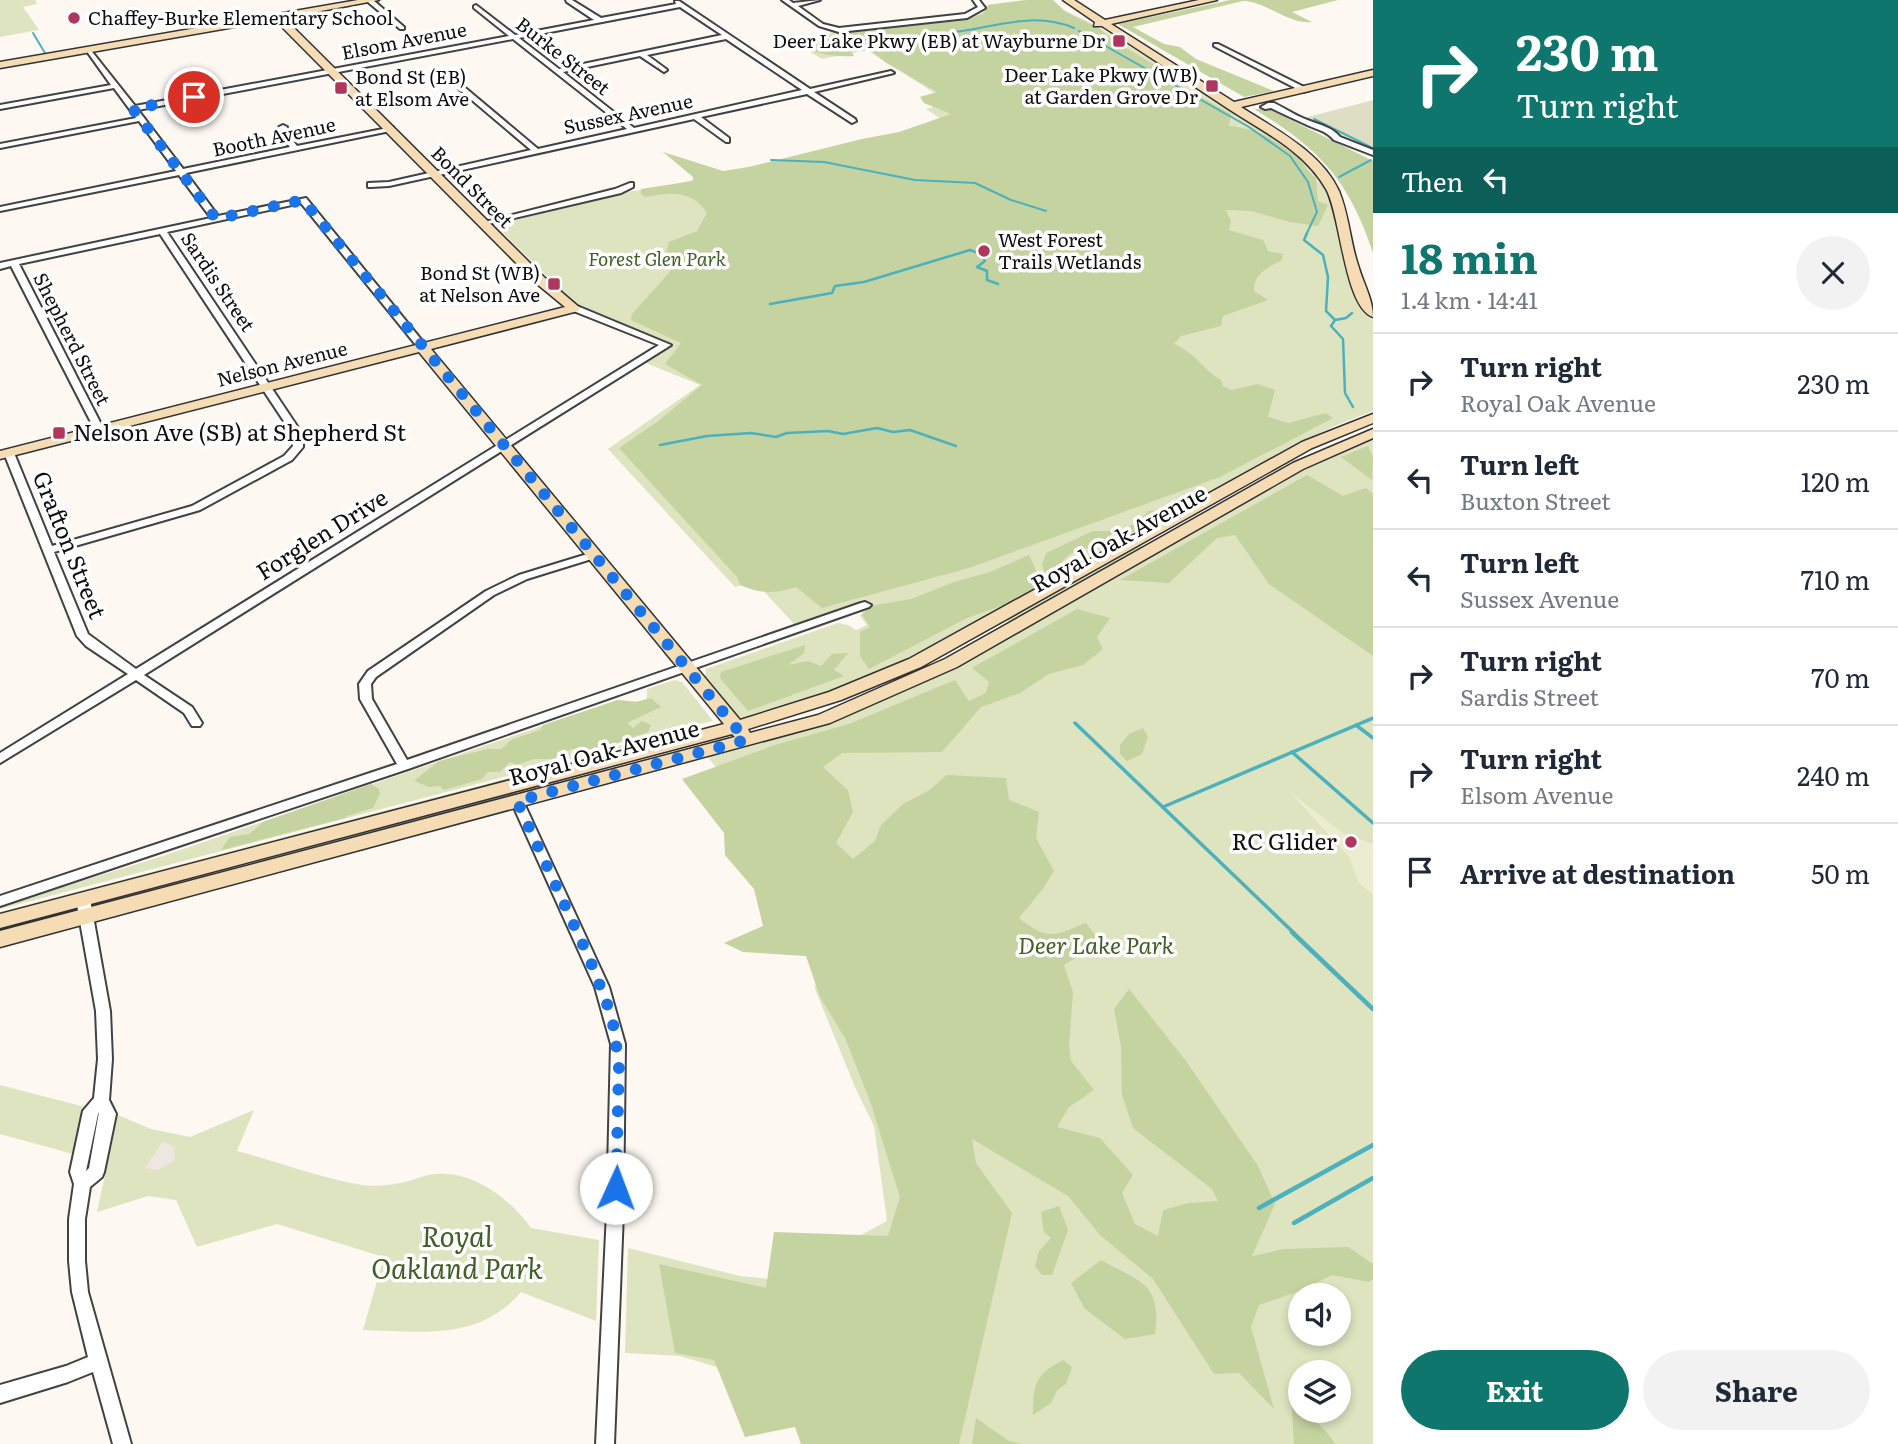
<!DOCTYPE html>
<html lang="en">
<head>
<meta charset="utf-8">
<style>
	:root { --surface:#fff; --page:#f2f2f3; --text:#1f2937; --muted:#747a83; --line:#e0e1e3; --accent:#0f766e }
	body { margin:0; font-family:Literata,serif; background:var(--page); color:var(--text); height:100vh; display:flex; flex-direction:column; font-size:26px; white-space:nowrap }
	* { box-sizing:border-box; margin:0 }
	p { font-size:23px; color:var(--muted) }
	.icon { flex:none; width:38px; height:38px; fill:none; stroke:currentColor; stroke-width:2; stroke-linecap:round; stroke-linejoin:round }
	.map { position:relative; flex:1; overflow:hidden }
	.details { display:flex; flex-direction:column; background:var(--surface); width:525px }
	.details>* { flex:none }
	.top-card { background:#0f766e; color:#fff; overflow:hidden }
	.buttons { position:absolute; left:1288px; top:1283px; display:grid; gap:14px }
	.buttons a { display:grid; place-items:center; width:63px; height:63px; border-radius:50%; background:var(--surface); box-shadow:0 4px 10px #0003; font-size:35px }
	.pin { position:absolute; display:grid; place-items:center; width:60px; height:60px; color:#fff; margin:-30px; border:4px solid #fff; border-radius:50%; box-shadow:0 2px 7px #0007 }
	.me { position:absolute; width:77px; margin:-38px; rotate:2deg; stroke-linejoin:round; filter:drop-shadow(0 0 5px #0008) }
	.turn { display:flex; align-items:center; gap:24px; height:147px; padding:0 28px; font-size:32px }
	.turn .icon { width:91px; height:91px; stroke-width:2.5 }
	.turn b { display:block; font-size:49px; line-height:60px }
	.then { display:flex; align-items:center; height:66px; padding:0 28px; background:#0003; gap:14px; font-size:26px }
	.round { display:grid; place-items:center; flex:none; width:74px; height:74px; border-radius:37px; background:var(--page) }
	.headline { display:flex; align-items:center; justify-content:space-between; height:119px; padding:0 28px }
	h1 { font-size:42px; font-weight:700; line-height:52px; color:var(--accent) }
	.action { display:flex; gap:14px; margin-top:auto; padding:14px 28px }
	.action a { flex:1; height:80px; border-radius:42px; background:var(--accent); color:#fff; font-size:28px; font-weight:700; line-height:80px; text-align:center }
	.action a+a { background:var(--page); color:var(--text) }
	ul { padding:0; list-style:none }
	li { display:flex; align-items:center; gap:21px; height:98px; padding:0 28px; border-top:2px solid var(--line) }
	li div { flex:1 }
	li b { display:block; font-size:26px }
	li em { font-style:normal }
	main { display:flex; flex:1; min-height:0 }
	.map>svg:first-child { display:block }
</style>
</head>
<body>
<main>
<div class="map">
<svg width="1373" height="1444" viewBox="0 0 1373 1444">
	<rect width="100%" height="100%" fill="#fdf8f2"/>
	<g fill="#dde4bf" fill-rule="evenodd">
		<polygon points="0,0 35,0 37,4 23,7 39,30 0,37"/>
		<path d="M1024,0C1048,0 1076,16 1097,26L1276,138L1316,174L1331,200L1348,278L1359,303L1373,321V411C1285,442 1209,496 1125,537L1154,554C1221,515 1300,460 1373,439V1444H875L720,1368L680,1356L625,1353L628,1248L740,1276L778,1280L887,1221L874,1126L855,1087L815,989L822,906L708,757C770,739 832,722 892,697C937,678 978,653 1020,629L996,613C924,651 854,686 777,709C767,712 750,721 740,717C731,713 713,686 705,677L706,669L838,623L848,625L856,630L867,625L860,616L866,606L862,603L795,625L754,581L735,587L608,449L700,385L646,363L673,344L576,305L495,225L625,192L658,188L945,122L926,109L950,103L867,50L822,59L795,43L832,32L966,19L983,12L985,5ZM1300,1295H1339V1334H1300ZM1300,1372H1339V1410H1300Z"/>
		<polygon points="675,680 682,682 713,721 636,737 580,757 0,909 0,906 163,856 618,700 642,702 647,698 647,689"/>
		<polygon points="636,740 637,742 583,761 0,915 0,912 581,759"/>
		<polygon points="0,1085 85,1107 73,1154 0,1134"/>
		<path d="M254,1110L237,1151C278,1162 320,1178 362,1185C374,1187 392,1185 405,1182C415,1180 426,1174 436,1174C474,1171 510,1199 531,1228L599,1240L596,1321L521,1292C478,1342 422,1331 363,1330L384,1257L277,1224L197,1247L176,1200L148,1196L97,1212L118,1115L151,1129L190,1137Z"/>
	</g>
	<g fill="#c5d3a0">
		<path d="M1028,0H1053L1066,12L1100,29L1114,41L1172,75L1174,82L1231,114L1229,126C1255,128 1278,140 1298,158C1305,164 1307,172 1316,178L1318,201L1328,205L1318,226L1290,222L1251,211L1226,210L1231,221L1229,230L1263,240L1268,251L1283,254L1281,261C1267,267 1253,275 1254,291L1268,300L1223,316L1221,326L1181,336L1174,344C1197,354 1201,368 1221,380L1223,386L1231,390L1258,384L1275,390L1268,417L1288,423L1326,413L1333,418L1220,477L969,568L822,608L796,587C776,594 760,594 740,585L737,577L619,448L657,422L702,385L665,364L681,343L631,320L632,314L675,266L666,252L669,242L697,231L707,213C693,190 670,192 646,197L641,194V189L693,181V177L663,152L723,171L749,167L862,139L899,132L951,114L924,103L920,97L937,92L885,62L870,50L852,52L854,56C832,57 815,54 796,43L849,32L967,19L983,14L989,5Z"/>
		<path d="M1230,0H1338L1292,12L1312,22C1288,25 1268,2 1243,1L1133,27L1164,44L1180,47L1196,59L1274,91L1244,97L1118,24Z"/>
		<path d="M1254,109H1269L1373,161V253C1349,180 1319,148 1254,109Z"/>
		<polygon points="1368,446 1373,457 1372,480 1341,457"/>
		<polygon points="1307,475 1343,496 1366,488 1373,494 1373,656 1269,584 1235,535 1217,538 1169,583 1120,580"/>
		<path d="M1164,509C1151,521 1131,535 1114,542C1088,553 1069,541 1056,574L1046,578L1042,564L1046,553L1093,531H1119L1134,524L1149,511Z"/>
		<polygon points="1029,555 1043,586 1021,599 967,618 869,669 860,656 860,632 870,627 862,615 871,606 911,599 954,582 990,572"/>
		<path d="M1077,609L1110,618L1097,637L1103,649L1083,665L1049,674L1020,693L981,707L942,752L842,753L823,767L848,790L853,812L836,843L853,859L875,841L881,825L903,804L928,791L947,775L1006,778L1009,800L1039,812L1036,838L1054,871L1042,890L1019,918C1047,941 1054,936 1086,923L1101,943L1064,965L1073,992L1069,1046L1071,1061L1094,1090L1069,1107L1057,1127L1100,1138L1133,1175L1122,1193L1135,1224L1158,1236L1163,1210L1189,1203L1218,1201L1212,1189L1133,1128L1122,1095L1121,1046L1114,1009L1129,989L1186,1061L1258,1166L1275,1204L1252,1256L1284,1249L1348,1247L1373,1264V1279L1369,1282L1332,1275L1302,1290L1259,1305L1251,1327L1274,1409L1239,1373L1214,1374L1153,1279L1100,1235L1068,1196L972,1139L976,1163L1012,1213L959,1444H801L795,1427L745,1437L714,1360L675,1353L659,1264L766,1288L774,1232L888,1236L900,1197L870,1101L845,1038L820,997L806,956L743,952L724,943L763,926L754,889L725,855L724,833L682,779L778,744L849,724L955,680L969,701L986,693L989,682L972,668Z"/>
		<polygon points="805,645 804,653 788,665 808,661 821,666 832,654 848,653 834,670 844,676 748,711 720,678 721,672"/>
		<polygon points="651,698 661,707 627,723 633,728 642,721 651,725 648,732 642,734 601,749 571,749 568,751 562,749 554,759 534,759 517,765 510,762 500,772 488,772 482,779 444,790 440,786 429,787 414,781 439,761 488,749 501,749 511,740 540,730 543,725 618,700 636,702"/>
		<polygon points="1143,728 1148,737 1142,754 1127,761 1120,754 1120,745 1129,734"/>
		<polygon points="371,784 379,789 380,794 373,808 347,816 345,818 221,850 230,837 249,834 263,822"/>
		<polygon points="1059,1206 1068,1230 1052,1275 1042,1275 1035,1266 1039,1251 1051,1238 1044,1232 1041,1212"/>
		<path d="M1101,1260C1140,1282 1162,1283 1155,1334L1125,1339L1085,1309L1071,1283Z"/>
		<path d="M1063,1360L1072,1367L1066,1384L1057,1390L1051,1403L1033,1415C1033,1384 1035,1375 1063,1360Z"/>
		<path d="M1291,1397C1304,1413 1324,1425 1335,1444H1294Z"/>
		<polygon points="976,1418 1009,1441 1022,1444 972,1444"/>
	</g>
	<polygon fill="#dddec4" points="1373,100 1373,152 1304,118"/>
	<polygon fill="#ebedd0" points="1289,791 1344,834 1373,844 1373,895 1359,883 1349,857"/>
	<polygon fill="#eee7e1" points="163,1141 174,1147 175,1161 158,1170 145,1168"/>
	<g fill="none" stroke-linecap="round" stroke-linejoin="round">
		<g stroke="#4cb0bd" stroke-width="2">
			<polyline points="1079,31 1249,127 1290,156 1308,182 1317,212 1306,235"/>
			<polyline points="33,33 45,53"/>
			<path d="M865,40C898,39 930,36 962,31C1001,25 1036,12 1074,28"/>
			<polyline points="1314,119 1373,148"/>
			<polyline points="771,160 824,162 915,180 975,183 1011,200 1046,211"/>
			<polyline points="1339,177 1371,160"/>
		</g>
		<g stroke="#4cb0bd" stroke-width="2.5">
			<polyline points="1307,233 1304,240 1323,255 1328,277 1326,311 1335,320 1331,326 1343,339 1345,393 1353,407"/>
			<polyline points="770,304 832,293 835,286 864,282 970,250 981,254 985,261 977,267 987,271 987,280 998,284"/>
			<polyline points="1335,320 1346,318 1352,313"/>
			<polyline points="660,445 707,436 751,433 776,437 787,433 828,431 843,434 877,428 893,432 910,430 956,446"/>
		</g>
		<g stroke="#4cb0bd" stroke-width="3.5">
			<polyline points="1075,723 1294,933"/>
			<polyline points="1356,725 1373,738"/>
			<polyline points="1292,752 1373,823"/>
			<polyline points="1163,807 1373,718"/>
		</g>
		<g stroke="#4cb0bd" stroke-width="4.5">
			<polyline points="1292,932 1373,1009"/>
			<polyline points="1259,1208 1373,1145"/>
			<polyline points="1294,1223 1373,1178"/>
		</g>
		<g stroke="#424242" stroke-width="4">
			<g id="street">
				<polygon points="367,0 373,0 404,27 404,29 400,29 368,2"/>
				<path d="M566,0H572L601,18L676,4L675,1H679L810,89L891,71L894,73L814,92L855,119L856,121L852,123L807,94L701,117L729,138V142H726L694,119L389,186L371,187H368V183L389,182L531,150L460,90L459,88L463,86L538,149L627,129L513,39L138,110L183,169L290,147L280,135L279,127L283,125L287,127L288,135L297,146L393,127V131H390L186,173L218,216L306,198L428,348L423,351L420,350L301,203L167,232L303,435V447L292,460L200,510L54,552L88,634L136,669L659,345L571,310V306H577L671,345L144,675L192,707L202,723L200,726H192L184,713L136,680L0,763V753L128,674L86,646L77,636L4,453L5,451H13L14,453L52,546L192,506L284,456L293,446V435L160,234L19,264L104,430L99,433L96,432L11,266L0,269V263L211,218L179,175L0,211V207L176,171L139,121L0,148V144L136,118L114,88L0,109V105L111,85L86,50L89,48L135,106L509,36L474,8V6L476,5L515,35L594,20L567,2ZM680,7L722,35L559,69L519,38ZM726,39L802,90L634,128L563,72L640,56L664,72L667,70L666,69L647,55Z"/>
				<polygon points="782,0 789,0 793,3 820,0 798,6 823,24 839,28 965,14 978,7 973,0 979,0 985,8 967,18 839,32 819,26"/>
				<polygon points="1214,44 1218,44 1310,90 1303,92 1214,46"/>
				<path d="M1268,103H1274C1286,109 1298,117 1310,121C1321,125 1333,128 1340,137L1373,150V155L1334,140C1326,130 1314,129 1303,123C1292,118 1281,113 1271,108L1265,109L1261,107Z"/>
				<polygon points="630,183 633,183 633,187 621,193 484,225 480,223 615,189"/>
				<polygon points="594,552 599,555 598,557 527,579 494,595 376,677 371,684 372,699 407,760 861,603 865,602 871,605 869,607 408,769 0,906 0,896 397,764 360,699 359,684 368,671 486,591 519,575"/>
				<polygon points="517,796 522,798 523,801 609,987 625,1044 623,1212 614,1444 596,1444 607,1212 611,1044 595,987 511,801 512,798"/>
				<path d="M83,894L88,895L90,899L110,1011L112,1059L109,1100L116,1114L104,1172L102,1177L90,1187L85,1219V1261L88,1292L131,1444H113L93,1372L68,1382L0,1403V1385L66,1366L88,1357L72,1292L69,1261V1219L74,1184L70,1172L83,1111L94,1098L98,1059L96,1011L76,899L78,895ZM99,1112L89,1168L86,1171L98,1114Z"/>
			</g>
		</g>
		<g stroke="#313131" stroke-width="3">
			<g id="secondary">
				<polygon points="358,0 379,0 284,18 545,278 580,308 578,311 431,349 740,720 829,692 909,659 1302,442 1373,414 1373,423 1312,448 921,667 841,700 748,729 750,733 818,715 945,659 1293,463 1373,429 1373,438 1303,469 957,667 830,723 0,947 0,931 735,737 732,734 0,928 0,914 724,724 419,352 0,459 0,451 565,307 537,284 275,20 0,68 0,62"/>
				<path d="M1063,0H1074L1105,20L1199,0H1217L1111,24L1234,102L1373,70V76L1241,107C1275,129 1321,152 1339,191C1349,215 1350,241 1358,265C1363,283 1373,299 1373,317C1344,307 1341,215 1326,189C1305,151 1262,131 1227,108C1186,81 1144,53 1102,26H1094L1095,22Z"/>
			</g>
		</g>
		<use href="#street" fill="#fff" fill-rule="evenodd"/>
		<use href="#secondary" fill="#f6dcb5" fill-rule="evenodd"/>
	</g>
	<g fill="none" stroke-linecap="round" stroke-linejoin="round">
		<polyline stroke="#1a73e8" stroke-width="12" stroke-dasharray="0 21.6" points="194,97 133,109 216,219 303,200 746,740 517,801 590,960 612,1017 619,1065 616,1188"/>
	</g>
	<g fill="#af375e" stroke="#fff" stroke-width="2.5">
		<circle cx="74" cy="18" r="7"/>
		<rect x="1112" y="34" width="14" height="14" rx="3.5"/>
		<rect x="1205" y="79" width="14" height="14" rx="3.5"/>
		<rect x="334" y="81" width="14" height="14" rx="3.5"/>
		<circle cx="984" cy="251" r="7"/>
		<rect x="547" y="277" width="14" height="14" rx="3.5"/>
		<rect x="52" y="426" width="14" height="14" rx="3.5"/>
		<circle cx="1351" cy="842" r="7"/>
	</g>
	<g text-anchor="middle" stroke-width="7" stroke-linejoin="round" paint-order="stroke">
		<g font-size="19" fill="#0f0f0f" stroke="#fff" text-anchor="start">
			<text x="88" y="25">Chaffey-Burke Elementary School</text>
			<text x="1105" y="48" text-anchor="end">Deer Lake Pkwy (EB) at Wayburne Dr</text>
			<text x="1198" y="82" text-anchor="end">Deer Lake Pkwy (WB)<tspan x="1198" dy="22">at Garden Grove Dr</tspan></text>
			<text x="355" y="84">Bond St (EB)<tspan x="355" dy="22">at Elsom Ave</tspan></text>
			<text x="998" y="247">West Forest<tspan x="998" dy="22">Trails Wetlands</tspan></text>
			<text x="540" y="280" text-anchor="end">Bond St (WB)<tspan x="540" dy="22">at Nelson Ave</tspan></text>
		</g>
		<g font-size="19" fill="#0f0f0f" stroke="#fff">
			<text transform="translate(404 41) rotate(-11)" y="7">Elsom Avenue</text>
			<text transform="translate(563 56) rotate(38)" y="7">Burke Street</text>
			<text transform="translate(628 114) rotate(-12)" y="7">Sussex Avenue</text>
			<text transform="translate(274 137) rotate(-12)" y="7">Booth Avenue</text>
			<text transform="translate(472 187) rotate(45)" y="7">Bond Street</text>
			<text transform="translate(218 282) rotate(56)" y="7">Sardis Street</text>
			<text transform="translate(72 339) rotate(63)" y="7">Shepherd Street</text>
			<text transform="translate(282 364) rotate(-14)" y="7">Nelson Avenue</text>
		</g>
		<g font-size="19" font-style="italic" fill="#425f26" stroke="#fff">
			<text x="657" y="266">Forest Glen Park</text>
		</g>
		<g font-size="23" fill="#0f0f0f" stroke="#fff" text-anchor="start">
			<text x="73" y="441">Nelson Ave (SB) at Shepherd St</text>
			<text x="1337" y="850" text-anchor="end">RC Glider</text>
		</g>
		<g font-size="23" fill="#0f0f0f" stroke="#fff">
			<text transform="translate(322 535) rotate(-32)" y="8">Forglen Drive</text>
			<text transform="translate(1119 539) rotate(-29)" y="8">Royal Oak Avenue</text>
			<text transform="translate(69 545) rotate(68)" y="8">Grafton Street</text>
			<text transform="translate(604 753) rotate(-15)" y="8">Royal Oak Avenue</text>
		</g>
		<g font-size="23" font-style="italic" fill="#425f26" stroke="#fff">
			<text x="1096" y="954">Deer Lake Park</text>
		</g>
		<g font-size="28" font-style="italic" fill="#425f26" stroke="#fff">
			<text x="457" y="1247">Royal<tspan x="457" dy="32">Oakland Park</tspan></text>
		</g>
	</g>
</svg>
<div class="buttons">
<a><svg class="icon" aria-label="sound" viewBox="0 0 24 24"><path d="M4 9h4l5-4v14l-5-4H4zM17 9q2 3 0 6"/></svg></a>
<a><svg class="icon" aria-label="layers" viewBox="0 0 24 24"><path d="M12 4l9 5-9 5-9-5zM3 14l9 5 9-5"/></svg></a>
</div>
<div class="pin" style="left:194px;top:97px;background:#d93025"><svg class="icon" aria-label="arrive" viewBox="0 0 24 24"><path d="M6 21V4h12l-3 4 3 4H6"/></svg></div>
<svg class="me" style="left:616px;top:1188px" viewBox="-20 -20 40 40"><circle r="19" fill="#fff"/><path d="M0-13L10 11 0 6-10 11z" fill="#1a73e8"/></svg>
</div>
<section class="details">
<div class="top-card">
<div class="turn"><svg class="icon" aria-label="right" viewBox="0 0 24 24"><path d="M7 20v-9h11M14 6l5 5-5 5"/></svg><div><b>230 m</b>Turn right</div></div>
<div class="then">Then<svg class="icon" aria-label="left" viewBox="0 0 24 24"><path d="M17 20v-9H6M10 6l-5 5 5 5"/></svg></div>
</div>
<div class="headline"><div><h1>18 min</h1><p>1.4 km · 14:41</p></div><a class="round"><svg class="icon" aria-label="close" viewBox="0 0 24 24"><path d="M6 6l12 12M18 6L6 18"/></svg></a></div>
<ul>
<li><svg class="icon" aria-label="right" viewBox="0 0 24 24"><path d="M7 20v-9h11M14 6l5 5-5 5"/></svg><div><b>Turn right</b><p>Royal Oak Avenue</p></div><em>230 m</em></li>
<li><svg class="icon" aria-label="left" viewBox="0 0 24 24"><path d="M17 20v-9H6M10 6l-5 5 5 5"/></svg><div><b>Turn left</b><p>Buxton Street</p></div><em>120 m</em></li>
<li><svg class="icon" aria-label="left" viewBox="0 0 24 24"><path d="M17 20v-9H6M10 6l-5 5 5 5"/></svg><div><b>Turn left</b><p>Sussex Avenue</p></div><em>710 m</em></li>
<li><svg class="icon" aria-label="right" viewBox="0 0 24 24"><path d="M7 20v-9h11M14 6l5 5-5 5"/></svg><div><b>Turn right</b><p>Sardis Street</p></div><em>70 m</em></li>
<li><svg class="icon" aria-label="right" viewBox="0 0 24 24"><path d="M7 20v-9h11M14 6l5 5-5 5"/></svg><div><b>Turn right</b><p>Elsom Avenue</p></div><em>240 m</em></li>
<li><svg class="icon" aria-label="arrive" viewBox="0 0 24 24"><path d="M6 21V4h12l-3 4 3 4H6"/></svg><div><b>Arrive at destination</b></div><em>50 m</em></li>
</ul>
<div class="action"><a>Exit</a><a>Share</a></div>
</section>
</main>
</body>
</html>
